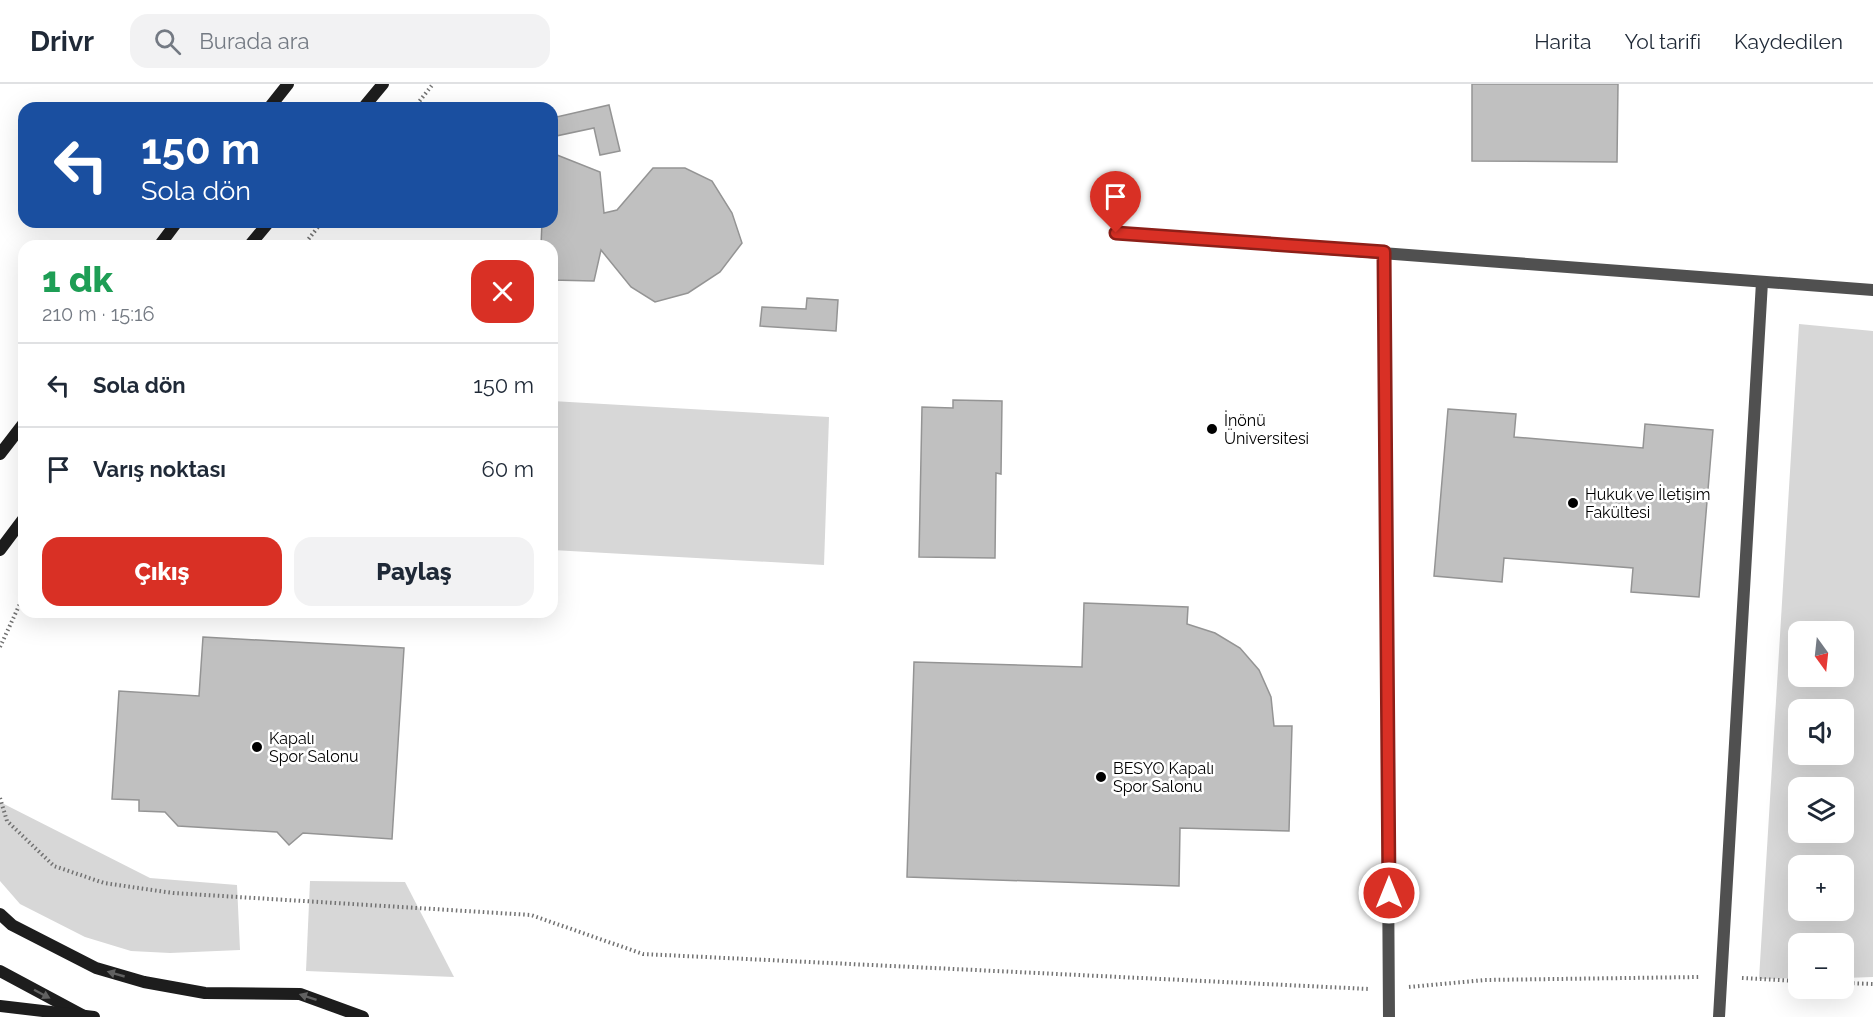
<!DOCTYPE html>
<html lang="tr">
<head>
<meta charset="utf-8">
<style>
	:root { --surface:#fff; --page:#f2f2f3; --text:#1f2937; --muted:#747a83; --line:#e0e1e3; --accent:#d93025 }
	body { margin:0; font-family:Raleway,sans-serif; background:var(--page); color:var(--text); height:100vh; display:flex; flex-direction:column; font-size:22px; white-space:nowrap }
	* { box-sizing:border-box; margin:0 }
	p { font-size:20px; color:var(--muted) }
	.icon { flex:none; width:33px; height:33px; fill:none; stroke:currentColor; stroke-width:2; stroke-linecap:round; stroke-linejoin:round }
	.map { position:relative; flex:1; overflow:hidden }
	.drawer { position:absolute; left:18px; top:156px; width:540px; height:378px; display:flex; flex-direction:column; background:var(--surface); border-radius:18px; box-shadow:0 6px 24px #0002 }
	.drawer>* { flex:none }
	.guide { position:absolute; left:18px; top:18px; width:540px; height:126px; border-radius:18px; box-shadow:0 6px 24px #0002; background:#1a4fa0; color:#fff; overflow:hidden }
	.needle { width:39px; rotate:165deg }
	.buttons { position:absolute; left:1788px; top:537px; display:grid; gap:12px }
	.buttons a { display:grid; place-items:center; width:66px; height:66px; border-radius:12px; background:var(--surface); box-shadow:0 6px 24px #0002; font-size:30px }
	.pin { position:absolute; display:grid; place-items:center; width:51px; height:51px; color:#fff; margin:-62px -26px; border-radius:50% 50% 50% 0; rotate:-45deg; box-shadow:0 0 6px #0007 }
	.pin .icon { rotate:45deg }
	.me { position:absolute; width:66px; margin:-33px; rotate:0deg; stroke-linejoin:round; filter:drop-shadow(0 0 4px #0008) }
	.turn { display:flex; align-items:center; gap:21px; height:126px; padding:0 24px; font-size:27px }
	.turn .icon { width:78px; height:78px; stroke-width:2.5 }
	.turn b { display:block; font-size:42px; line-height:51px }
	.round { display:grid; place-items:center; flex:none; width:63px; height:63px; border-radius:18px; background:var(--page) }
	.headline { display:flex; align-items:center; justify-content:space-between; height:102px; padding:0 24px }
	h1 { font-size:36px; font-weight:800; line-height:45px; color:#1e9e55 }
	.action { display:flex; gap:12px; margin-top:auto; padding:12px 24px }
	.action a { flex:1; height:69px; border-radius:18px; background:var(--accent); color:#fff; font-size:24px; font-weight:800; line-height:69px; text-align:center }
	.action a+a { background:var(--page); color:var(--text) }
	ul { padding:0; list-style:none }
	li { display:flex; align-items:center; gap:18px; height:84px; padding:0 24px; border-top:2px solid var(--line) }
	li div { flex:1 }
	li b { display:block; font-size:22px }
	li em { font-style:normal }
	header { display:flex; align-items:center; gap:36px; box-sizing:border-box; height:84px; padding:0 30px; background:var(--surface); border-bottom:2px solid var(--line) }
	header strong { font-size:28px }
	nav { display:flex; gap:33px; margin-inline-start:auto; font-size:21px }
	.search { width:420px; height:54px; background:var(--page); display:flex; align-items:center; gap:15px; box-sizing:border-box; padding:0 21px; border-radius:18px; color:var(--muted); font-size:22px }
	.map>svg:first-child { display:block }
</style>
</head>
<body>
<header>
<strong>Drivr</strong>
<div class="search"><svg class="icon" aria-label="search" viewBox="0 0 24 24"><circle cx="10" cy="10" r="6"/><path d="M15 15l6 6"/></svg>Burada ara</div>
<nav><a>Harita</a><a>Yol tarifi</a><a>Kaydedilen</a></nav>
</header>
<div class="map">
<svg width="1873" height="933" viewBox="0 0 1873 933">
	<rect width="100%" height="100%" fill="#fff"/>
	<g fill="#d7d7d7" fill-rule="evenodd">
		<path d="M1799,240L1873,247V893L1844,894V860H1798V894L1759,895ZM1798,548H1844V592H1798ZM1798,626H1844V670H1798ZM1798,704H1844V748H1798ZM1798,782H1844V826H1798Z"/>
		<polygon points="552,317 829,333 824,481 552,466"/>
		<polygon points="0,718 150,794 237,801 240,866 170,869 131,867 85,853 20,820 0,797"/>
		<polygon points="310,797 405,798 454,893 306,887"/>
	</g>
	<g fill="#c0c0c0" stroke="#949494" stroke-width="1.5">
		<polygon points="1472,0 1618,0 1617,78 1472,77"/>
		<polygon points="609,21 620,67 600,71 594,44 556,52 552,34"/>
		<polygon points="552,69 600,88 604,129 617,126 653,84 685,84 712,97 732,129 742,159 720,188 688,209 655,218 631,203 601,166 594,197 552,196 552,162 541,162 542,138 552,138"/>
		<polygon points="807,214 838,216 836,247 760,242 762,223 806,225"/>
		<polygon points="953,316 1002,317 1001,390 996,389 995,474 919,473 922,323 953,324"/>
		<polygon points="1448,325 1516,330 1514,353 1643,364 1645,340 1713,346 1699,513 1631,508 1633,484 1504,474 1502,498 1434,492"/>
		<polygon points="1084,519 1188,523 1187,540 1215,549 1240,564 1259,586 1271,613 1274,642 1292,642 1289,747 1180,744 1179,802 907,793 914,578 1082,583"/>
		<polygon points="203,553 404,564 392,755 303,749 289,761 277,748 178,742 165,728 139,727 139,716 112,715 119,607 199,612"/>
	</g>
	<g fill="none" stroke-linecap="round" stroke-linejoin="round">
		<g stroke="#727272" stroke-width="4" stroke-dasharray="1.5 3" stroke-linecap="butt">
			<polyline points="414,24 433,0"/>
			<polyline points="303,162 322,138"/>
			<polyline points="0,563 24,511"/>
			<polyline points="0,714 7,737 54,782 104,799 173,809 531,831 643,870 1369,905"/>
			<polyline points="1742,894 1798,897"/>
			<polyline points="1844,899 1873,900"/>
			<polyline points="1409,903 1485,896 1701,893"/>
		</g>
		<polyline stroke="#505050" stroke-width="12" points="1116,149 1873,206"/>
		<g stroke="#505050" stroke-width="12">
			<polyline points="1384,168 1389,933"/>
			<polyline points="1719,933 1762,198"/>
		</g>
		<g stroke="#1d1d1d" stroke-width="12">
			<polyline points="269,24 288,0"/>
			<polyline points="363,24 383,0"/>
			<polyline points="159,162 177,138"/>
			<polyline points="249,162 269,138"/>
			<polyline points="0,370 24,339"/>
			<polyline points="0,466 24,434"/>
			<polyline points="0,830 12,841 96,884 144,898 205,909 300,910 363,933"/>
			<polyline points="0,887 84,932"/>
			<polyline points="0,922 94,933"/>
		</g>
	</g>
	<defs><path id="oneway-solid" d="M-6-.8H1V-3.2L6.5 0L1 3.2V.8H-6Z" transform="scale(1.5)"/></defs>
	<g fill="#616161">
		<use href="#oneway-solid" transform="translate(116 890) rotate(-164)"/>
		<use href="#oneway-solid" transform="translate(42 910) rotate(28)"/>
		<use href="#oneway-solid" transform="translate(308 913) rotate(-162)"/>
	</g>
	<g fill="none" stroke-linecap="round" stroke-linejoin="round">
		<g stroke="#8d1f18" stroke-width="15">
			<polyline id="route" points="1116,149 1384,168 1389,809"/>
		</g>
		<use href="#route" stroke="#d93025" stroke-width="10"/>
	</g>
	<g fill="#000" stroke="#fff" stroke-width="2">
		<circle cx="1212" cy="345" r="6"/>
		<circle cx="1573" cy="419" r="6"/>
		<circle cx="257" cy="663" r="6"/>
		<circle cx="1101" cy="693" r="6"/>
	</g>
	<g text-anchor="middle" stroke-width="5" stroke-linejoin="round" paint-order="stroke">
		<g font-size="16" fill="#000" stroke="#fff" text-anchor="start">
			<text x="1224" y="342">İnönü<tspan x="1224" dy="18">Üniversitesi</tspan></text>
			<text x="1585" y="416">Hukuk ve İletişim<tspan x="1585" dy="18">Fakültesi</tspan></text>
			<text x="269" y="660">Kapalı<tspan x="269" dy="18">Spor Salonu</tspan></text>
			<text x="1113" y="690">BESYO Kapalı<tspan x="1113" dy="18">Spor Salonu</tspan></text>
		</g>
	</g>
</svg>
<div class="buttons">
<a><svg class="needle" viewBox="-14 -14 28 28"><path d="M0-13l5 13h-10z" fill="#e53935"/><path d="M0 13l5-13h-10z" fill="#747a83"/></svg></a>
<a><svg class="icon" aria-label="sound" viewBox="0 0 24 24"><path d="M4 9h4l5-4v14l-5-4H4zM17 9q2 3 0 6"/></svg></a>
<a><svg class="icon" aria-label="layers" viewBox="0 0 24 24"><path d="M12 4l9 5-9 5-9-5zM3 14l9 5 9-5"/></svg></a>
<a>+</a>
<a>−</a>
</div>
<div class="pin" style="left:1116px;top:149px;background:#d93025"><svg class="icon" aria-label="arrive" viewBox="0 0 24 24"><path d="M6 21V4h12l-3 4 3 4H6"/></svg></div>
<svg class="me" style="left:1389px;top:809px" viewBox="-20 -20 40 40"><circle r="17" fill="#d93025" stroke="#fff" stroke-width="3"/><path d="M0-11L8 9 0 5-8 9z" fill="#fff"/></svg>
<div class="guide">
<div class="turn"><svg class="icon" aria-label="left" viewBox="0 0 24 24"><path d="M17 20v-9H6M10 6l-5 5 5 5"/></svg><div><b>150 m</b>Sola dön</div></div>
</div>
<section class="drawer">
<div class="headline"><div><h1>1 dk</h1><p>210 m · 15:16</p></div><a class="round" style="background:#d93025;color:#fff"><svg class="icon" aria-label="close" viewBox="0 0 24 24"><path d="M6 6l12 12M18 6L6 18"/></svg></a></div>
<ul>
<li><svg class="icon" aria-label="left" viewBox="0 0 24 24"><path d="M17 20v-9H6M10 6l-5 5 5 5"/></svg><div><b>Sola dön</b></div><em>150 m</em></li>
<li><svg class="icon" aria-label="arrive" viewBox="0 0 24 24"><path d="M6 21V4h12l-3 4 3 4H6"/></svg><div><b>Varış noktası</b></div><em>60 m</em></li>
</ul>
<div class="action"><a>Çıkış</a><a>Paylaş</a></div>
</section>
</div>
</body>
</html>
